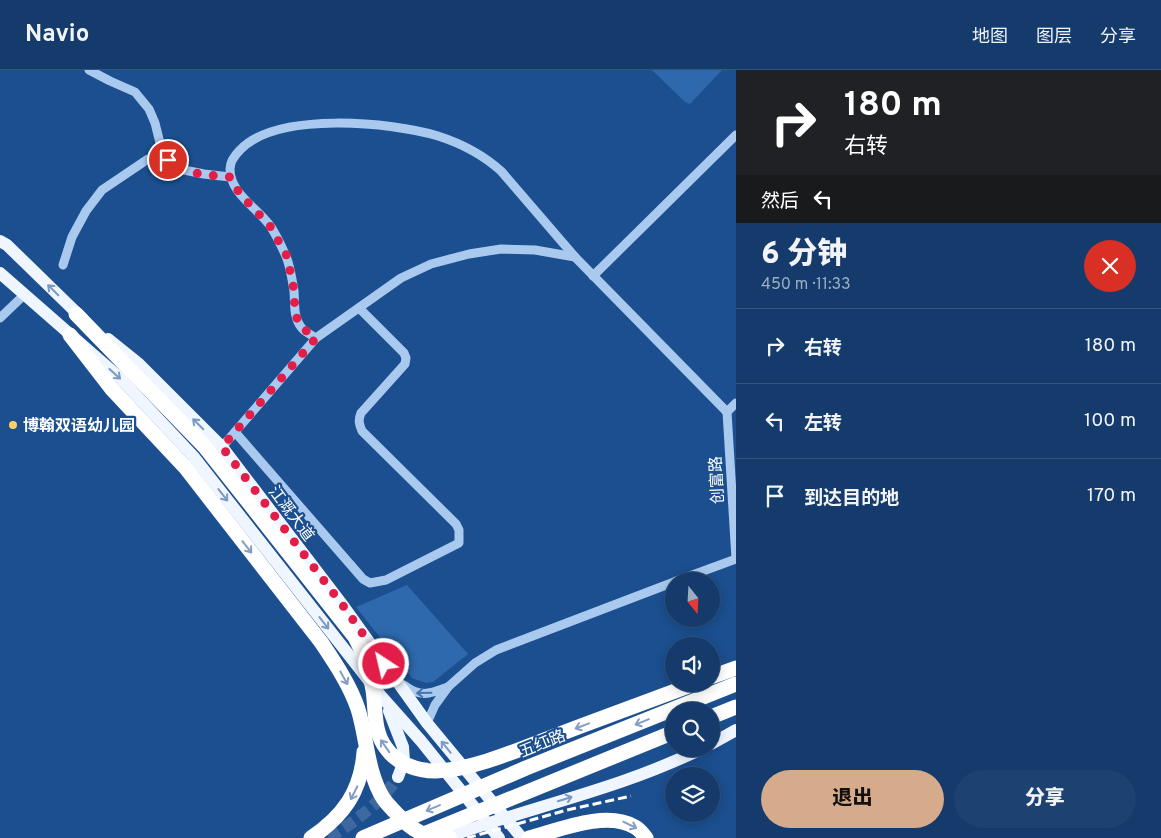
<!DOCTYPE html>
<html lang="zh">
<head>
<meta charset="utf-8">
<style>
	:root { --surface:#143b6b; --page:#1d4271; --text:#f1f3f6; --muted:#9dadc1; --line:#33557e; --accent:#d6ab8b }
	body { margin:0; font-family:Overpass,"Noto Sans SC",sans-serif; background:var(--page); color:var(--text); height:100vh; display:flex; flex-direction:column; font-size:19px; white-space:nowrap }
	* { box-sizing:border-box; margin:0 }
	p { font-size:16px; color:var(--muted) }
	.icon { flex:none; width:28px; height:28px; fill:none; stroke:currentColor; stroke-width:2; stroke-linecap:round; stroke-linejoin:round }
	.map { position:relative; flex:1; overflow:hidden }
	.sheet { display:flex; flex-direction:column; background:var(--surface); width:425px }
	.sheet>* { flex:none }
	.banner { background:#202124; color:#fff; overflow:hidden }
	.needle { width:32px; rotate:162deg }
	.fabs { position:absolute; left:665px; top:502px; display:grid; gap:10px }
	.fabs a { display:grid; place-items:center; width:55px; height:55px; border-radius:50%; background:var(--surface); box-shadow:0 2px 12px #0003,0 0 0 1px var(--line); font-size:25px }
	.pin { position:absolute; display:grid; place-items:center; width:42px; height:42px; color:#fff; margin:-21px; border:2px solid #fff; border-radius:50%; box-shadow:0 1px 5px #0007 }
	.me { position:absolute; width:55px; margin:-28px; rotate:325deg; stroke-linejoin:round; filter:drop-shadow(0 0 4px #0008) }
	.turn { display:flex; align-items:center; gap:18px; height:105px; padding:0 25px; font-size:22px }
	.turn .icon { width:65px; height:65px; stroke-width:2.5 }
	.turn b { display:block; font-size:35px; line-height:42px }
	.then { display:flex; align-items:center; height:48px; padding:0 25px; background:#0003; gap:10px; font-size:19px }
	.round { display:grid; place-items:center; flex:none; width:52px; height:52px; border-radius:26px; background:var(--page) }
	.headline { display:flex; align-items:center; justify-content:space-between; height:85px; padding:0 25px }
	h1 { font-size:30px; font-weight:800; line-height:38px }
	.primary-button { display:flex; gap:10px; margin-top:auto; padding:10px 25px }
	.primary-button a { flex:1; height:58px; border-radius:30px; background:var(--accent); color:#111; font-size:20px; font-weight:800; line-height:58px; text-align:center }
	.primary-button a+a { background:var(--page); color:var(--text) }
	ul { padding:0; list-style:none }
	li { display:flex; align-items:center; gap:15px; height:75px; padding:0 25px; border-top:1px solid var(--line) }
	li div { flex:1 }
	li b { display:block; font-size:19px }
	li em { font-style:normal }
	header { display:flex; align-items:center; gap:30px; box-sizing:border-box; height:70px; padding:0 25px; background:var(--surface); border-bottom:1px solid var(--line) }
	header strong { font-size:24px }
	nav { display:flex; gap:28px; margin-inline-start:auto; font-size:18px }
	main { display:flex; flex:1; min-height:0 }
	.map>svg:first-child { display:block }
</style>
</head>
<body>
<header>
<strong>Navio</strong>
<nav><a>地图</a><a>图层</a><a>分享</a></nav>
</header>
<main>
<div class="map">
<svg width="736" height="768" viewBox="0 0 736 768">
	<rect width="100%" height="100%" fill="#1b4f8f"/>
	<g fill="#2e69ad">
		<polygon points="652,0 722,0 690,34 685,32"/>
		<polygon points="407,515 468,584 433,612 426,613 412,608 356,537"/>
	</g>
	<g fill="none" stroke-linecap="round" stroke-linejoin="round">
		<path stroke="#3d69a0" stroke-width="12" stroke-dasharray="12 6" stroke-linecap="butt" d="M329,768C355,751 381,733 398,707"/>
		<g stroke="#a9c9ee" stroke-width="9">
			<polyline points="89,0 110,11 135,22 149,39 155,53 161,77 168,90 179,99 204,104 230,107"/>
			<polyline points="63,195 72,167 86,141 102,120 148,89 168,90"/>
			<polyline points="593,206 736,65"/>
			<polyline points="0,248 24,225"/>
			<path d="M316,268C312,265 304,262 301,257C293,247 295,232 294,221C292,209 290,194 285,184C281,175 276,165 271,157C258,138 230,124 230,99C230,91 235,85 240,80C277,41 391,52 438,66C463,74 482,84 501,101L575,187L727,342"/>
			<path d="M235,362L363,509L370,513L386,510L459,473V460L456,454L362,361C359,354 358,350 361,343L405,294L406,288L404,283L359,238"/>
			<polyline points="222,377 316,268 401,208 431,194 469,184 501,179 535,180 575,187"/>
			<polyline points="736,489 727,342 736,333"/>
			<polyline points="676,511 736,489"/>
			<path d="M404,615C421,628 429,624 448,617L435,635L427,653"/>
			<polyline points="448,617 475,593 496,580 674,512"/>
		</g>
		<g stroke="#f0f6ff" stroke-width="12">
			<polyline points="0,171 7,175 83,249"/>
			<polyline points="0,203 120,308 193,386 381,626 421,671 499,768"/>
			<polyline points="108,269 139,294 222,377 344,537 427,653 522,768"/>
			<polyline points="389,641 403,677 404,691 398,707"/>
			<polyline points="711,674 736,660"/>
			<path d="M445,768C530,737 620,719 701,679"/>
		</g>
		<g stroke="#fff" stroke-width="15">
			<path d="M76,244L205,377L355,567C364,584 370,601 373,620C376,640 373,661 386,678C397,694 417,701 436,701C472,700 518,680 552,667C599,649 646,632 694,614"/>
			<path d="M70,265L111,318L185,397L321,572C335,593 350,615 358,639C367,668 367,702 383,728C387,734 393,740 398,745C414,762 426,768 449,767"/>
			<polyline points="711,607 736,598"/>
			<polyline points="711,647 736,637"/>
			<polyline points="424,764 674,662"/>
			<path d="M311,768C343,746 361,722 364,682"/>
			<polyline points="363,768 526,698 736,614"/>
			<path d="M529,768C559,760 606,740 635,757C639,759 643,764 646,768"/>
		</g>
		<polyline stroke="#fff" stroke-width="3" stroke-dasharray="9 4" stroke-linecap="butt" points="467,768 567,740 631,726"/>
	</g>
	<defs><path id="oneway-shaft" d="M-6 0H5M1.5-3L5.5 0L1.5 3" fill="none" stroke-width="1.6" stroke-linecap="round" stroke-linejoin="round" transform="scale(1.25)"/></defs>
	<g stroke="#7b9ac1">
		<use href="#oneway-shaft" transform="translate(53 220) rotate(-135)"/>
		<use href="#oneway-shaft" transform="translate(115 304) rotate(42)"/>
		<use href="#oneway-shaft" transform="translate(198 354) rotate(-135)"/>
		<use href="#oneway-shaft" transform="translate(223 425) rotate(52)"/>
		<use href="#oneway-shaft" transform="translate(324 553) rotate(52)"/>
		<use href="#oneway-shaft" transform="translate(446 677) rotate(-129)"/>
		<use href="#oneway-shaft" transform="translate(565 729) rotate(-17)"/>
	</g>
	<g stroke="#829ec1">
		<use href="#oneway-shaft" transform="translate(247 477) rotate(52)"/>
		<use href="#oneway-shaft" transform="translate(344 608) rotate(61)"/>
		<use href="#oneway-shaft" transform="translate(642 652) rotate(158)"/>
		<use href="#oneway-shaft" transform="translate(582 656) rotate(159)"/>
		<use href="#oneway-shaft" transform="translate(385 676) rotate(-125)"/>
		<use href="#oneway-shaft" transform="translate(354 723) rotate(117)"/>
		<use href="#oneway-shaft" transform="translate(433 738) rotate(157)"/>
		<use href="#oneway-shaft" transform="translate(630 755) rotate(26)"/>
	</g>
	<use stroke="#4674ac" href="#oneway-shaft" transform="translate(424 623) rotate(179)"/>
	<g fill="none" stroke-linecap="round" stroke-linejoin="round">
		<path stroke="#e11d48" stroke-width="9" stroke-dasharray="0 16.2" d="M168,90C187,105 207,105 230,107L240,124L270,156L287,186L294,220L295,244L301,257L316,268L222,377L344,537L384,594"/>
	</g>
	<circle fill="#ffd166" stroke="#1b4f8f" stroke-width="2" cx="13" cy="355" r="5"/>
	<g text-anchor="middle" stroke-width="4.5" stroke-linejoin="round" paint-order="stroke">
		<g font-size="16" font-weight="bold" fill="#fff" stroke="#1b4f8f" text-anchor="start">
			<text x="23" y="361">博翰双语幼儿园</text>
		</g>
		<g font-size="16" fill="#fff" stroke="#1b4f8f">
			<text transform="translate(716 410) rotate(-93)" y="6">创富路</text>
			<text transform="translate(292 443) rotate(53)" y="6">江溉大道</text>
			<text transform="translate(542 673) rotate(-22)" y="6">五红路</text>
		</g>
	</g>
</svg>
<div class="fabs">
<a><svg class="needle" viewBox="-14 -14 28 28"><path d="M0-13l5 13h-10z" fill="#e53935"/><path d="M0 13l5-13h-10z" fill="#9dadc1"/></svg></a>
<a><svg class="icon" aria-label="sound" viewBox="0 0 24 24"><path d="M4 9h4l5-4v14l-5-4H4zM17 9q2 3 0 6"/></svg></a>
<a><svg class="icon" aria-label="search" viewBox="0 0 24 24"><circle cx="10" cy="10" r="6"/><path d="M15 15l6 6"/></svg></a>
<a><svg class="icon" aria-label="layers" viewBox="0 0 24 24"><path d="M12 4l9 5-9 5-9-5zM3 14l9 5 9-5"/></svg></a>
</div>
<div class="pin" style="left:168px;top:90px;background:#d93025"><svg class="icon" aria-label="arrive" viewBox="0 0 24 24"><path d="M6 21V4h12l-3 4 3 4H6"/></svg></div>
<svg class="me" style="left:384px;top:594px" viewBox="-20 -20 40 40"><circle r="17" fill="#e11d48" stroke="#fff" stroke-width="3"/><path d="M0-11L8 9 0 5-8 9z" fill="#fff"/></svg>
</div>
<section class="sheet">
<div class="banner">
<div class="turn"><svg class="icon" aria-label="right" viewBox="0 0 24 24"><path d="M7 20v-9h11M14 6l5 5-5 5"/></svg><div><b>180 m</b>右转</div></div>
<div class="then">然后<svg class="icon" aria-label="left" viewBox="0 0 24 24"><path d="M17 20v-9H6M10 6l-5 5 5 5"/></svg></div>
</div>
<div class="headline"><div><h1>6 分钟</h1><p>450 m · 11:33</p></div><a class="round" style="background:#d93025;color:#fff"><svg class="icon" aria-label="close" viewBox="0 0 24 24"><path d="M6 6l12 12M18 6L6 18"/></svg></a></div>
<ul>
<li><svg class="icon" aria-label="right" viewBox="0 0 24 24"><path d="M7 20v-9h11M14 6l5 5-5 5"/></svg><div><b>右转</b></div><em>180 m</em></li>
<li><svg class="icon" aria-label="left" viewBox="0 0 24 24"><path d="M17 20v-9H6M10 6l-5 5 5 5"/></svg><div><b>左转</b></div><em>100 m</em></li>
<li><svg class="icon" aria-label="arrive" viewBox="0 0 24 24"><path d="M6 21V4h12l-3 4 3 4H6"/></svg><div><b>到达目的地</b></div><em>170 m</em></li>
</ul>
<div class="primary-button"><a>退出</a><a>分享</a></div>
</section>
</main>
</body>
</html>
